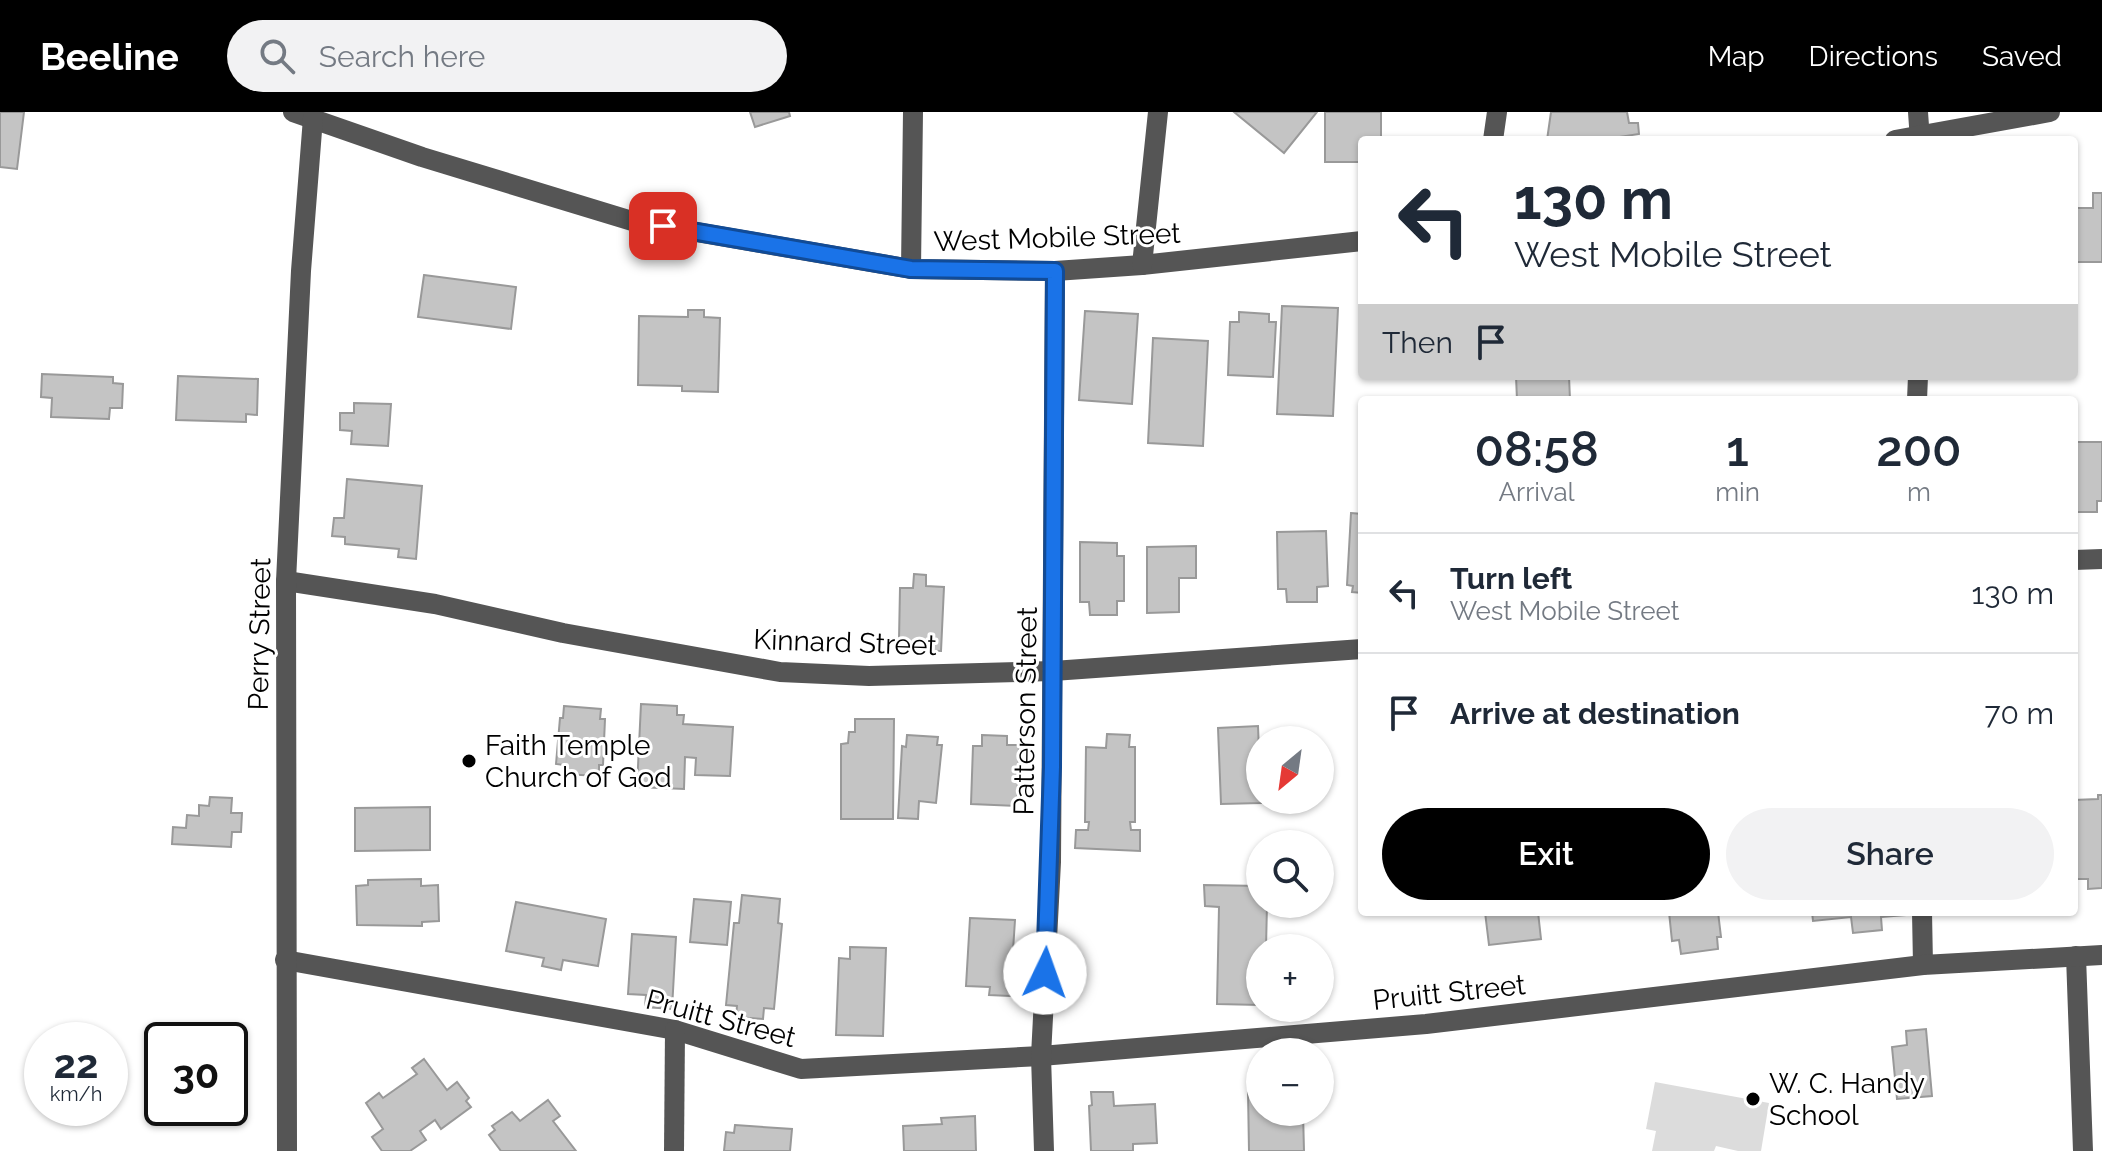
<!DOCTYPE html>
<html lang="en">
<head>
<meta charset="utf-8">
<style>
	:root { --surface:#fff; --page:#f2f2f3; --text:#1f2937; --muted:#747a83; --line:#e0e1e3; --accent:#000 }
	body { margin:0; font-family:Raleway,sans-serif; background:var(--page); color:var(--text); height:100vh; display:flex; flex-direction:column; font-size:30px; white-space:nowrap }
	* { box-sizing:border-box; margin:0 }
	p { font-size:26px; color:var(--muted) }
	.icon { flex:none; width:44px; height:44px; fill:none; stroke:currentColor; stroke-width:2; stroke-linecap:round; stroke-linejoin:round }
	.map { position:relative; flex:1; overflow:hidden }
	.details { position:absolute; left:1358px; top:284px; width:720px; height:520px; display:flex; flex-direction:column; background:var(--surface); border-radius:8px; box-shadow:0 2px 6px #0004 }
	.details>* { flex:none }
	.hud { position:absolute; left:1358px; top:24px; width:720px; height:244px; border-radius:8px; box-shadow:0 2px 6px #0004; background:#fff; color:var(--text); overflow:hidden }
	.needle { width:52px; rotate:209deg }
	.controls { position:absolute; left:1246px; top:614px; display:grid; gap:16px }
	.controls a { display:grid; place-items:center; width:88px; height:88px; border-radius:50%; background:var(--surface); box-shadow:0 2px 6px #0004; font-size:40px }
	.speed { position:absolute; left:24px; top:910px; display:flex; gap:16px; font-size:40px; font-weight:700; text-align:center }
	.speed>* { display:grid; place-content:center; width:104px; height:104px; border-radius:50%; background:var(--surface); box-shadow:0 2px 6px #0004; line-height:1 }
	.speed small { font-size:20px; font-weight:400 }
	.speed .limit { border:4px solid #111; border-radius:12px; background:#fff; color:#111 }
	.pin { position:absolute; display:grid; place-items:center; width:68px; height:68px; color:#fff; margin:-34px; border-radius:16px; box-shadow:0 4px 12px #0006 }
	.me { position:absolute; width:88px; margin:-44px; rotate:3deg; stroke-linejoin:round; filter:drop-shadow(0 0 6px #0008) }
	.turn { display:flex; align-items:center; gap:28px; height:168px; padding:0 24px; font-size:36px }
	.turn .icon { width:104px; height:104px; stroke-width:2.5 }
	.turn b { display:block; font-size:56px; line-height:68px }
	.then { display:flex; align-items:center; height:76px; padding:0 24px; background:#0003; gap:16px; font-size:30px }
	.eta { display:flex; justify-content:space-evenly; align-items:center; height:136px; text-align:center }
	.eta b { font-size:48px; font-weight:600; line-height:56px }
	.button { display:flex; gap:16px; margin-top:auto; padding:16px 24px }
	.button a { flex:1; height:92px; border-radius:48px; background:var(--accent); color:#fff; font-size:32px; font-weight:600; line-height:92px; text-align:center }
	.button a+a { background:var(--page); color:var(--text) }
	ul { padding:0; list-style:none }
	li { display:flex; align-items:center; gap:24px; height:120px; padding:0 24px; border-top:2px solid var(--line) }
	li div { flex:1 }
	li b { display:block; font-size:30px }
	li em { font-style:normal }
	header { display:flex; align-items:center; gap:48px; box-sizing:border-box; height:112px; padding:0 40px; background:var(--accent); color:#fff }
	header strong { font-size:38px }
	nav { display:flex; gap:44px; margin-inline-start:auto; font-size:28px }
	.search { width:560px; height:72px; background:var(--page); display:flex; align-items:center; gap:20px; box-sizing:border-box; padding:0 28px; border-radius:44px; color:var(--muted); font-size:30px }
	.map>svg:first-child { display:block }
</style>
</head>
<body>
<header>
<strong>Beeline</strong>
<div class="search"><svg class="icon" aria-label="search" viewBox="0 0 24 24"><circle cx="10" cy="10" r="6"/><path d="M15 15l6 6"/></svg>Search here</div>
<nav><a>Map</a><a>Directions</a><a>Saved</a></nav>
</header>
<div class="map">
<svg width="2102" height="1039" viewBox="0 0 2102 1039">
	<rect width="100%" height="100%" fill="#fff"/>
	<polygon fill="#dcdcdc" points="1655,970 1769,991 1761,1039 1738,1039 1716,1034 1714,1039 1652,1039 1656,1019 1646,1017"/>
	<g fill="#c4c4c4" stroke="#999" stroke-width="2">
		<polygon points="0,0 24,0 17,57 0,55"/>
		<polygon points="750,0 789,0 790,4 755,15"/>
		<polygon points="1234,0 1317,0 1284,41"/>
		<polygon points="1325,0 1381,0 1381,28 1362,28 1362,50 1325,50"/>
		<polygon points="1551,0 1627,0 1629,11 1638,11 1639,22 1600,28 1547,28"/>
		<polygon points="2093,81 2102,81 2102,150 2074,150 2074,96 2093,96"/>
		<polygon points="424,163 516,175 511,217 418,205"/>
		<polygon points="1282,194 1338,196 1333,304 1277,302"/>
		<polygon points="688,198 704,198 704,205 720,206 718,280 682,279 682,274 638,273 639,204 688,205"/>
		<polygon points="1085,199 1138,202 1132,292 1079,288"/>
		<polygon points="1239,200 1269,202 1269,210 1276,210 1273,265 1228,263 1230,210 1239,210"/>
		<polygon points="1153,226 1208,229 1203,334 1148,331"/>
		<polygon points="42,262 113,265 113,271 123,272 122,296 110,296 109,307 51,305 52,286 41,285"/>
		<polygon points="178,264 258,267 257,303 246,302 246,310 176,308"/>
		<polygon points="1516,264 1569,264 1570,288 1517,288"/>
		<polygon points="354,291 391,292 388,334 351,332 352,319 340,318 340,301 354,301"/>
		<polygon points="2074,330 2102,330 2102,389 2097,389 2097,400 2074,400"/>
		<polygon points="347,367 422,374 416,447 398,445 399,437 345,432 345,425 332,424 334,406 344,406"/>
		<polygon points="1351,401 1362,402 1362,481 1352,480 1353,474 1347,473"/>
		<polygon points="1326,419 1328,474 1317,475 1317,490 1287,490 1286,477 1278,477 1277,420"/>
		<polygon points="1080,430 1117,431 1117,444 1124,444 1124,489 1117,489 1117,503 1090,503 1089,490 1080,490"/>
		<polygon points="1196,434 1196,466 1179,466 1179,500 1147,501 1147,435"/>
		<polygon points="914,462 926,463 926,474 944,475 941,539 904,538 905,528 899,528 900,476 913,476"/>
		<polygon points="641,592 677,594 677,603 684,603 683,612 733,615 730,664 695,663 696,646 685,645 684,677 637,675"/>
		<polygon points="564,594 601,597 600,607 605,607 603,653 599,653 599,664 563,662 564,653 556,652 560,606 563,606"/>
		<polygon points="855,607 894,607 893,707 841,707 841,632 848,631 849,620 855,620"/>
		<polygon points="1258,614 1261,691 1221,692 1218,616"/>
		<polygon points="1107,622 1130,623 1129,635 1135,635 1135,710 1130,710 1131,718 1140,718 1140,739 1075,736 1076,718 1088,718 1089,710 1085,710 1086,635 1106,636"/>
		<polygon points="907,623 938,625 937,633 942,633 936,691 919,689 918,707 898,706 902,634 906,635"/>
		<polygon points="982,623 1007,624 1007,633 1019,633 1017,694 971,692 973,634 982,634"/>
		<polygon points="2098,683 2102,683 2102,776 2088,777 2088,767 2074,767 2074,688 2098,687"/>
		<polygon points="210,685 232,686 231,701 242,701 241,720 232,720 231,735 172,732 173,715 186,716 187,703 199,704 199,693 209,694"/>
		<polygon points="430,695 430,738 355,739 355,696"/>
		<polygon points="421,767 421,774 438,773 439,809 422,810 422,814 357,813 356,774 368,773 368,768"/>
		<polygon points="1204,773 1260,774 1260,792 1267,792 1266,836 1260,836 1260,893 1217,892 1219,795 1205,794"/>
		<polygon points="742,783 780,787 778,811 782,812 774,897 764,896 763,907 736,905 737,894 726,893 734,811 739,811"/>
		<polygon points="694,787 731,790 727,833 690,830"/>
		<polygon points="516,790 606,807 598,854 563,848 561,858 542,854 544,846 506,839"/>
		<polygon points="1485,800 1538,800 1541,827 1489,833"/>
		<polygon points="1669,800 1718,800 1721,825 1717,825 1718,837 1681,842 1679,828 1672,829"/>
		<polygon points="1812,800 1904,800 1905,803 1881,805 1882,818 1853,821 1851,805 1813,809"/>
		<polygon points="970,806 1015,808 1010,884 989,883 990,875 966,874"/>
		<polygon points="632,822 676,825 672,897 645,895 646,883 628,882"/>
		<polygon points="850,835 886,836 883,924 836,923 839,846 850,847"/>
		<polygon points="1926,917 1932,984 1897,987 1892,935 1907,933 1906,919"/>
		<polygon points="424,947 447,978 457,970 469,986 466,989 471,995 441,1017 435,1008 420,1019 426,1028 410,1039 382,1039 372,1025 383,1017 366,991 379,981 383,986 417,962 412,956"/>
		<polygon points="1256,961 1260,961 1260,1000 1303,1000 1304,1039 1249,1039 1248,980 1257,980"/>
		<polygon points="1091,980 1113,980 1114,994 1155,992 1157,1031 1133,1032 1133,1039 1091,1039 1089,994 1092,993"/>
		<polygon points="548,988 560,1004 553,1009 576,1039 501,1039 489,1023 495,1018 492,1014 512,1000 520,1009"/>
		<polygon points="975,1004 976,1039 904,1039 903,1014 942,1012 941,1006"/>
		<polygon points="735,1013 792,1017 790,1039 724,1039 726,1020 734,1021"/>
	</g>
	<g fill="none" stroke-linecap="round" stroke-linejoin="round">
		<g stroke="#555" stroke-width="20">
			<polyline points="293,0 422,45 632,109 911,157 1055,159 1142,153 1362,129"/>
			<polyline points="1918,0 1920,28"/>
			<polyline points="1493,28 1497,0"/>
			<polyline points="1895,28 2050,0"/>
			<polyline points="1142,153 1158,0"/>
			<polyline points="911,157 913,0"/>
			<polyline points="1917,288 1918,264"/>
			<polyline points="2074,448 2102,447"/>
			<polyline points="286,469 435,492 563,521 780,560 869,564 1053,559 1362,537"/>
			<polyline points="1922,800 1923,853"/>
			<polyline points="2076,844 2083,1039"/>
			<polyline points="285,848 675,918 801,957 1041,944 1426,912 1923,853 2102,843"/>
			<polyline points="287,1039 286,469 301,159 313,6"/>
			<polyline points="674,1039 675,918"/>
			<polyline points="1044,1039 1041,944 1051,750 1055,159"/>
		</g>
	</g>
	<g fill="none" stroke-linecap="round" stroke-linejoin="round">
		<g stroke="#114b97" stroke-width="20">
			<polyline id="route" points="663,114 911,157 1055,159 1052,655 1045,861"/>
		</g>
		<use href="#route" stroke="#1a73e8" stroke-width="14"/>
	</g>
	<g fill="#000" stroke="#fff" stroke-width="3">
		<circle cx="469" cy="649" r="8"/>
		<circle cx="1753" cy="987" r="8"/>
	</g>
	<g text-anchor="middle" stroke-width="6" stroke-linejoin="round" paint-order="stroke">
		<g font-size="28" fill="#000" stroke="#fff">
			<text transform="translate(1057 125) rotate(-2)" y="10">West Mobile Street</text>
			<text transform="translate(259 522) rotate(-89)" y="10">Perry Street</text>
			<text transform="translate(845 530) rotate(2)" y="10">Kinnard Street</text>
			<text transform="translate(1025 599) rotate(-89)" y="10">Patterson Street</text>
			<text transform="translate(1449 880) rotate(-6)" y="10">Pruitt Street</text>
			<text transform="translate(721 906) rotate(15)" y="10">Pruitt Street</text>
		</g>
		<g font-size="28" fill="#000" stroke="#fff" text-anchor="start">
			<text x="485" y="643">Faith Temple<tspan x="485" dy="32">Church of God</tspan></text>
			<text x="1769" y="981">W. C. Handy<tspan x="1769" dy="32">School</tspan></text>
		</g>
	</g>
</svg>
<div class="controls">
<a><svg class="needle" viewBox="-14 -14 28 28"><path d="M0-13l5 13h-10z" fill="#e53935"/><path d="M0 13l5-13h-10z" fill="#747a83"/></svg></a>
<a><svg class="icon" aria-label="search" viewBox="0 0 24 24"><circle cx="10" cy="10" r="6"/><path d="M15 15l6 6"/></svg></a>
<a>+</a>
<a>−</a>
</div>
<div class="speed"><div>22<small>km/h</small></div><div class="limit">30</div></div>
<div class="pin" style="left:663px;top:114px;background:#d93025"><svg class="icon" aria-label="arrive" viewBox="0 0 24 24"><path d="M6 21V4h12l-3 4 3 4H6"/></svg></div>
<svg class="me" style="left:1045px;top:861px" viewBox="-20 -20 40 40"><circle r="19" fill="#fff"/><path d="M0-13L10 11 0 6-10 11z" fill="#1a73e8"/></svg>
<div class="hud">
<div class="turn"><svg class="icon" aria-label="left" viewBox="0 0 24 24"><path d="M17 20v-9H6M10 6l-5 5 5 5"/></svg><div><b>130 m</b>West Mobile Street</div></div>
<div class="then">Then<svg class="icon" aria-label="arrive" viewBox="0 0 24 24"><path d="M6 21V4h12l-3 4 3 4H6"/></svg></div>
</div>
<section class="details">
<div class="eta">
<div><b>08:58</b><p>Arrival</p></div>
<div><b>1</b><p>min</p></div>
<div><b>200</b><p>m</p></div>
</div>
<ul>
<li><svg class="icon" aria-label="left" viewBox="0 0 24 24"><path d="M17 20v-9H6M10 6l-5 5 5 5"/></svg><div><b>Turn left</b><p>West Mobile Street</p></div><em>130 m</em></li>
<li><svg class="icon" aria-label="arrive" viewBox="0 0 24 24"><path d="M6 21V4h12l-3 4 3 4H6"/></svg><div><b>Arrive at destination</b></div><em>70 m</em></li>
</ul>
<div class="button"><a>Exit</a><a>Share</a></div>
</section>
</div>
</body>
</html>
